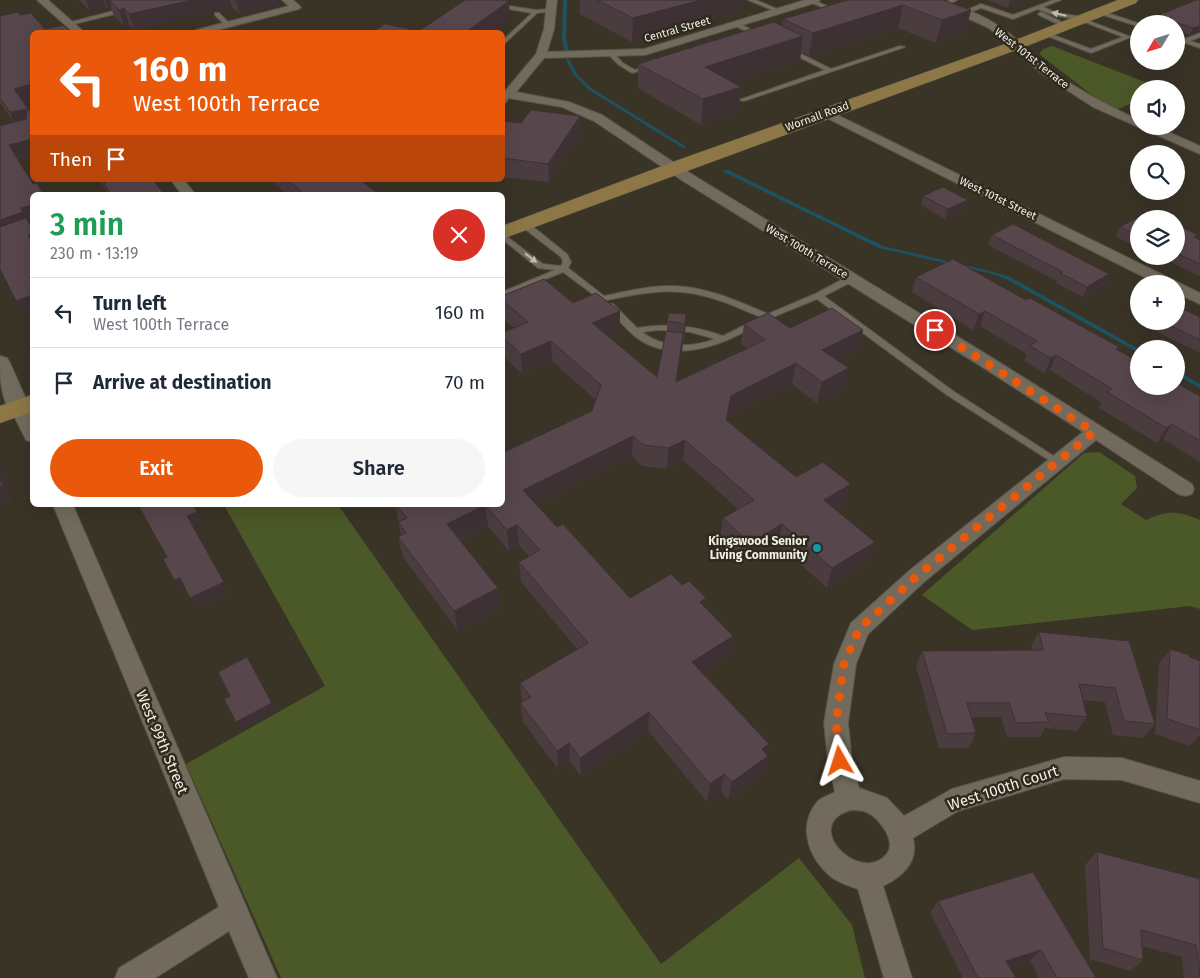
<!DOCTYPE html>
<html lang="en">
<head>
<meta charset="utf-8">
<style>
	:root { --surface:#fff; --page:#f6f6f7; --text:#1f2937; --muted:#747a83; --line:#e0e1e3; --accent:#ea580c }
	body { margin:0; font-family:"Fira Sans",sans-serif; background:var(--page); color:var(--text); height:100vh; display:flex; flex-direction:column; font-size:19px; white-space:nowrap }
	* { box-sizing:border-box; margin:0 }
	p { font-size:16px; color:var(--muted) }
	.icon { flex:none; width:28px; height:28px; fill:none; stroke:currentColor; stroke-width:2; stroke-linecap:round; stroke-linejoin:round }
	.map { position:relative; flex:1; overflow:hidden }
	.drawer { position:absolute; left:30px; top:192px; width:475px; height:315px; display:flex; flex-direction:column; background:var(--surface); border-radius:8px; box-shadow:0 5px 20px #0002 }
	.drawer>* { flex:none }
	.guide { position:absolute; left:30px; top:30px; width:475px; height:152px; border-radius:8px; box-shadow:0 5px 20px #0002; background:#ea580c; color:#fff; overflow:hidden }
	.needle { width:32px; rotate:232deg }
	.fabs { position:absolute; left:1130px; top:15px; display:grid; gap:10px }
	.fabs a { display:grid; place-items:center; width:55px; height:55px; border-radius:50%; background:var(--surface); box-shadow:0 5px 20px #0002; font-size:25px }
	.pin { position:absolute; display:grid; place-items:center; width:42px; height:42px; color:#fff; margin:-21px; border:2px solid #fff; border-radius:50%; box-shadow:0 1px 5px #0007 }
	.me { position:absolute; width:55px; margin:-28px; rotate:354deg; stroke-linejoin:round; filter:drop-shadow(0 0 4px #0008) }
	.turn { display:flex; align-items:center; gap:18px; height:105px; padding:0 20px; font-size:22px }
	.turn .icon { width:65px; height:65px; stroke-width:2.5 }
	.turn b { display:block; font-size:35px; line-height:42px }
	.then { display:flex; align-items:center; height:48px; padding:0 20px; background:#0003; gap:10px; font-size:19px }
	.round { display:grid; place-items:center; flex:none; width:52px; height:52px; border-radius:26px; background:var(--page) }
	.head { display:flex; align-items:center; justify-content:space-between; height:85px; padding:0 20px }
	h1 { font-size:30px; font-weight:600; line-height:38px; color:#1e9e55 }
	.button { display:flex; gap:10px; margin-top:auto; padding:10px 20px }
	.button a { flex:1; height:58px; border-radius:30px; background:var(--accent); color:#fff; font-size:20px; font-weight:600; line-height:58px; text-align:center }
	.button a+a { background:var(--page); color:var(--text) }
	ul { padding:0; list-style:none }
	li { display:flex; align-items:center; gap:15px; height:70px; padding:0 20px; border-top:1px solid var(--line) }
	li div { flex:1 }
	li b { display:block; font-size:19px }
	li em { font-style:normal }
	.map>svg:first-child { display:block }
</style>
</head>
<body>
<div class="map">
<svg width="1200" height="978" viewBox="0 0 1200 978">
	<rect width="100%" height="100%" fill="#3a3427"/>
	<g fill="#4b5828">
		<polygon points="1052,46 1163,89 1139,89 1139,100 1116,110 1101,102 1039,54 1043,49"/>
		<path d="M1099,452L1135,476L1137,488L1121,504L1146,520C1168,510 1178,511 1200,520V609L1190,606L972,630L922,595L1084,453Z"/>
		<polygon points="224,505 338,505 661,964 799,858 852,925 865,978 281,978 186,764 325,686"/>
	</g>
	<g fill="none" stroke-linecap="round" stroke-linejoin="round">
		<g fill="#1b5363" fill-rule="evenodd">
			<polygon points="563,0 567,0 566,39 569,51 567,52 565,51 562,39"/>
			<polygon points="567,59 569,59 577,74 591,88 685,146 685,148 683,148 589,90 574,75 566,60"/>
			<polygon points="724,170 728,170 883,246 990,271 1010,277 1139,349 1139,353 1006,279 989,273 879,248 724,172"/>
			<polygon points="1176,370 1200,384 1200,388 1176,375"/>
		</g>
		<g stroke="#575347" stroke-width="2">
			<g id="service">
				<polygon points="748,0 756,0 782,11 777,12"/>
				<polygon points="810,0 814,0 837,11 830,13 830,11 810,2"/>
				<polygon points="950,0 957,0 945,6 940,5"/>
				<polygon points="1053,0 1061,0 1043,7 1057,13 1084,17 1084,19 1131,37 1091,53 1040,33 1045,32 1091,49 1123,37 1077,19 1056,16 1038,9 1013,19 981,8 965,14 960,13 981,4 1013,15"/>
				<polygon points="497,4 536,10 551,9 554,11 537,13 502,46 502,41 532,13 495,7"/>
				<polygon points="125,8 128,10 127,11 70,25 67,23"/>
				<polygon points="1097,11 1101,11 1141,24 1139,24 1139,27 1137,26 1097,13"/>
				<polygon points="1041,12 1066,24 1067,25 1062,26 1039,15 1038,14"/>
				<polygon points="215,13 219,13 231,25 231,27 227,27 215,15"/>
				<polygon points="737,23 763,35 764,36 759,37 735,26 734,25"/>
				<polygon points="1200,33 1200,37 1190,41 1200,44 1200,48 1176,40 1176,36 1185,39"/>
				<polygon points="900,46 905,47 744,101 739,100 825,70 787,51 787,49 791,49 831,69"/>
				<polygon points="609,53 613,53 623,63 635,70 650,65 653,67 632,73 619,65 609,55"/>
				<polygon points="507,93 512,94 502,107 502,99"/>
				<path d="M521,222H527L567,254L571,262L568,268L604,296C625,292 646,286 668,286C703,285 737,301 768,314L815,294L849,276H855V280L824,296L953,391L1063,462L1058,465L1055,464L947,395L817,299L768,319C752,315 737,306 721,301C676,285 647,292 602,301L563,272L502,297V292L555,270L538,268L502,239V233L543,264L561,266L563,262L561,257L521,226Z"/>
				<path d="M607,304H613L637,328C667,323 694,325 723,336L753,321L756,320L760,323C755,328 747,331 740,334C713,348 677,358 647,344C631,336 619,320 607,308ZM658,330L690,332L715,339C692,348 662,348 642,332Z"/>
			</g>
		</g>
		<g stroke="#575347" stroke-width="2">
			<g id="minor">
				<polygon points="37,0 48,0 84,32 73,32"/>
				<polygon points="282,0 293,0 301,7 299,9 210,32 195,32 196,30 289,6"/>
				<path d="M547,0H557L554,29L547,52L644,49L805,0H820L818,2L645,55L544,58L516,92L569,102L602,115L693,175L991,357L1192,484L1194,489L1192,494L1185,496L1178,494L1096,440L924,582L868,634L856,664L848,723L852,761L859,788L887,798L904,816L952,789L1064,757L1122,758L1200,781V803L1122,780L1064,779L958,811L913,838C919,862 902,877 883,886L912,978H884L858,889C849,886 837,882 830,876C808,857 797,825 818,801C822,797 830,795 835,792L828,761L824,723L834,664L851,623L910,570L1083,432L979,365L683,181L594,121L562,107L502,97V91H505L536,54L544,29ZM850,810C855,810 861,810 866,812C879,817 899,843 885,856C861,880 814,838 837,817C840,814 846,812 850,810Z"/>
				<path d="M917,0C946,0 980,12 1003,29C1021,41 1035,58 1052,71C1079,90 1108,106 1139,120V126H1155L1200,146V154L1093,107L1042,74L989,28L969,19Z"/>
				<polygon points="825,109 1200,293 1200,304 1176,293 1176,284 1158,284 821,115 819,113"/>
				<polygon points="171,180 184,180 196,195 182,195"/>
				<polygon points="19,402 25,404 32,418 32,442 26,440 10,408 13,404"/>
				<polygon points="53,505 73,505 277,978 249,978 229,931 155,978 115,978 119,968 219,907"/>
			</g>
		</g>
		<g stroke="#575347" stroke-width="2">
			<path id="tertiary" d="M0,356L7,358L10,363L30,408L27,413L19,415L11,413C0,395 0,378 0,356Z"/>
		</g>
		<g stroke="#575347" stroke-width="1">
			<g id="primary">
				<polygon points="1118,0 1138,0 1136,3 1019,49 502,239 502,226 681,159 1008,43"/>
				<polygon points="32,395 32,412 0,423 0,406"/>
			</g>
		</g>
		<use href="#service" fill="#726b5d" fill-rule="evenodd"/>
		<use href="#minor" fill="#726b5d" fill-rule="evenodd"/>
		<use href="#tertiary" fill="#726b5d" fill-rule="evenodd"/>
		<use href="#primary" fill="#8e7746" fill-rule="evenodd"/>
	</g>
	<g fill="#4b3c40">
		<polygon points="79,0 278,0 279,5 240,14 232,8 135,30 129,25 124,26 114,16 112,10 109,10 106,7 90,11"/>
		<polygon points="580,0 744,0 743,10 632,42 580,14"/>
		<polygon points="848,0 971,10 965,33 936,43 898,28 809,56 801,52 800,60 732,82 741,87 738,112 701,125 638,88 638,64 782,26 783,19"/>
		<polygon points="987,0 1031,0 1008,8"/>
		<polygon points="1200,0 1200,32 1190,35 1176,30 1176,24 1154,23 1157,16"/>
		<polygon points="0,16 23,102 18,159 32,195 32,222 29,223 24,316 14,122 0,103"/>
		<polygon points="580,116 580,134 549,182 502,177 502,121 521,123"/>
		<polygon points="99,180 153,180 165,195 109,195 107,191"/>
		<polygon points="270,180 360,180 380,195 288,195"/>
		<polygon points="923,196 968,200 965,210 945,219 921,205"/>
		<polygon points="1139,219 1139,248 1116,237 1120,227"/>
		<polygon points="1176,226 1200,240 1200,276 1157,256 1176,256"/>
		<polygon points="992,235 1109,274 1105,284 1083,297 1056,283 1057,281 988,245"/>
		<polygon points="916,277 1026,300 1200,396 1200,462 1163,439 1157,443 1099,408 1102,403 1050,370 1045,373 1024,361 1027,354 980,326 973,330 912,292"/>
		<polygon points="502,296 573,303 620,311 619,331 608,336 657,377 667,331 667,321 686,314 685,334 683,344 677,381 747,348 741,344 744,324 790,328 863,330 858,350 837,360 844,389 817,403 792,384 728,416 727,420 796,477 845,504 836,510 869,562 827,588 778,544 747,563 720,538 723,518 738,509 683,460 667,469 642,466 632,456 536,505 557,527 630,598 705,608 733,636 729,656 703,673 769,744 767,754 768,756 764,774 728,800 721,792 707,802 648,731 581,776 570,762 558,769 523,722 520,703 522,702 520,683 577,649 521,582 519,562 529,556 519,545 509,551 488,526 460,540 501,607 458,631 403,557 398,537 401,535 395,505 502,505 592,411 596,400 552,361 522,374 502,355 502,333 514,328 502,318"/>
		<polygon points="1200,317 1200,353 1145,326 1147,321 1176,321"/>
		<polygon points="1039,632 1129,641 1155,724 1143,738 1113,735 1105,702 1083,700 1087,717 1077,731 1045,728 1040,737 1007,737 1001,717 971,717 976,733 969,748 939,748 916,666 922,651 1031,650 1031,647"/>
		<polygon points="1170,649 1200,661 1200,735 1190,746 1155,734 1159,664"/>
		<polygon points="1097,852 1200,879 1200,978 1184,978 1182,957 1142,946 1143,960 1130,971 1090,959 1085,865"/>
		<polygon points="1033,872 1096,978 1039,978 1030,961 1010,968 1016,978 963,978 930,913 938,901"/>
	</g>
	<g fill="#3d3134">
		<polygon points="86,0 103,0 106,7 90,11"/>
		<polygon points="105,0 109,0 112,10 109,10"/>
		<polygon points="193,0 230,0 232,8 135,30 129,14"/>
		<polygon points="236,0 278,0 279,5 240,14"/>
		<polygon points="701,0 744,0 743,10 632,42 633,18"/>
		<polygon points="1010,0 1031,0 1008,8"/>
		<polygon points="509,1 510,17 490,32 466,32"/>
		<polygon points="903,5 898,28 809,56 813,33"/>
		<polygon points="124,8 129,25 124,26 119,10"/>
		<polygon points="971,10 965,33 936,43 942,20"/>
		<polygon points="1200,26 1200,32 1190,35 1193,28"/>
		<polygon points="803,36 800,60 703,92 705,67"/>
		<polygon points="32,84 32,99 20,103 14,89"/>
		<polygon points="741,87 738,112 701,125 703,99"/>
		<polygon points="27,109 32,121 16,126 10,112"/>
		<polygon points="580,116 580,134 549,182 548,164"/>
		<polygon points="32,139 32,155 16,159 9,145"/>
		<polygon points="968,200 965,210 945,219 948,209"/>
		<polygon points="32,205 32,222 28,223 0,237 0,220 21,208"/>
		<polygon points="32,234 32,245 28,235"/>
		<polygon points="1109,274 1105,284 1083,297 1087,287"/>
		<polygon points="32,295 32,313 24,316 16,301"/>
		<polygon points="620,311 619,331 593,343 592,323"/>
		<polygon points="985,311 980,326 973,330 979,314"/>
		<polygon points="686,314 685,334 683,344"/>
		<polygon points="863,330 858,350 818,370 822,350"/>
		<polygon points="683,333 682,353 674,402 676,382"/>
		<polygon points="551,341 552,361 522,374 521,354"/>
		<polygon points="1056,355 1050,370 1045,373 1051,358"/>
		<polygon points="796,363 792,384 728,416 724,440 731,396"/>
		<polygon points="849,368 844,389 817,403 822,382"/>
		<polygon points="1172,424 1163,439 1157,443 1166,428"/>
		<polygon points="633,436 632,456 524,511 523,490"/>
		<polygon points="685,440 683,460 667,469 668,448"/>
		<polygon points="0,466 13,502 0,506"/>
		<polygon points="851,484 845,504 819,520 824,500"/>
		<polygon points="485,505 488,526 451,544 447,524"/>
		<polygon points="197,512 202,522 192,527 187,516"/>
		<polygon points="782,524 778,544 747,563 750,543"/>
		<polygon points="517,525 519,545 509,551 507,530"/>
		<polygon points="875,542 869,562 827,588 832,568"/>
		<polygon points="180,578 185,588 179,591 174,580"/>
		<polygon points="224,582 229,593 195,609 190,598"/>
		<polygon points="498,588 501,607 458,631 454,611"/>
		<polygon points="706,598 704,618 700,602"/>
		<polygon points="733,636 729,656 690,681 692,662"/>
		<polygon points="272,703 277,712 241,731 236,722"/>
		<polygon points="649,712 648,731 581,776 580,758"/>
		<polygon points="569,743 570,762 558,769 557,751"/>
		<polygon points="769,744 766,758 768,756 764,774 728,800 732,782 762,749"/>
		<polygon points="724,774 721,792 707,802 710,784"/>
		<polygon points="1041,950 1030,961 996,972 1006,961"/>
	</g>
	<g fill="#57464b" stroke="#3d3134">
		<polygon points="109,0 193,0 129,14 124,8 119,10"/>
		<polygon points="465,0 504,0 509,1 466,32 372,32 385,24 419,31"/>
		<polygon points="597,0 701,0 633,18"/>
		<polygon points="848,0 943,0 971,10 942,20 903,5 813,33 783,19"/>
		<polygon points="1196,0 1200,0 1200,26 1193,28 1157,16"/>
		<polygon points="18,12 20,15 31,13 45,29 64,25 70,32 32,32 32,84 14,89 32,114 32,139 9,145 33,184 37,183 44,195 32,195 32,205 21,208 23,212 0,220 0,126 26,119 27,109 10,112 0,98 0,16"/>
		<polygon points="774,22 803,36 705,67 741,87 703,99 638,64"/>
		<polygon points="531,110 580,116 548,164 502,158 502,151 505,147 502,146 502,121 521,123"/>
		<polygon points="104,180 153,180 165,195 112,195 104,184 106,183"/>
		<polygon points="287,180 360,180 380,195 306,195"/>
		<polygon points="943,187 968,200 948,209 923,196"/>
		<polygon points="1140,216 1147,219 1139,219 1139,236 1120,227"/>
		<polygon points="26,218 32,229 32,234 28,235 32,244 32,295 16,301 0,269 0,227"/>
		<polygon points="1013,224 1109,274 1087,287 1060,273 1063,272 992,235"/>
		<polygon points="1178,225 1198,235 1194,237 1200,240 1200,264 1176,253 1176,226"/>
		<polygon points="953,259 1026,300 1030,298 1119,347 1116,349 1139,362 1139,386 1176,386 1176,383 1200,396 1200,441 1172,424 1166,428 1107,392 1112,389 1056,355 1051,358 1030,346 1037,341 985,311 979,314 916,277"/>
		<polygon points="544,279 573,303 596,293 620,311 592,323 657,377 666,331 683,333 676,382 765,340 744,324 768,313 790,328 832,308 863,330 822,350 849,368 822,382 796,363 731,396 726,420 796,477 823,462 851,484 824,500 875,542 832,568 782,524 750,543 723,518 754,500 685,440 668,448 643,445 633,436 523,490 557,527 563,524 630,598 671,574 682,585 689,581 706,598 700,602 733,636 692,662 769,744 762,749 768,756 732,782 724,774 710,784 649,712 580,758 569,743 557,751 520,703 531,697 520,683 588,643 519,562 540,550 517,525 507,530 485,505 447,524 498,588 454,611 398,537 406,533 398,522 407,518 396,505 502,505 502,453 592,411 601,385 551,341 521,354 502,337 502,333 528,322 502,300 502,296"/>
		<polygon points="1176,306 1200,317 1200,340 1161,321 1176,321"/>
		<polygon points="669,313 686,314 685,324 667,321"/>
		<polygon points="0,478 3,486 0,487"/>
		<polygon points="138,505 193,505 197,512 187,516 224,582 190,598 180,578 174,580 163,559 167,557"/>
		<polygon points="1039,632 1129,641 1155,724 1124,721 1115,688 1079,684 1087,717 1045,713 1049,722 1016,723 1009,703 967,703 976,733 947,734 922,651 1043,650"/>
		<polygon points="1170,649 1189,655 1190,657 1200,661 1200,730 1167,719"/>
		<polygon points="247,657 272,703 236,722 224,699 230,696 218,672"/>
		<polygon points="1097,852 1200,879 1200,977 1196,945 1141,930 1143,960 1103,948"/>
		<polygon points="1033,872 1096,978 1057,978 1041,950 1006,961 1016,978 978,978 938,901"/>
	</g>
	<defs><path id="oneway-solid" d="M-6-.8H1V-3.2L6.5 0L1 3.2V.8H-6Z" transform="scale(1.25)"/></defs>
	<g fill="#bebaaf">
		<use href="#oneway-solid" transform="translate(1059 14) rotate(-167)"/>
		<use href="#oneway-solid" transform="translate(531 258) rotate(38)"/>
	</g>
	<g fill="none" stroke-linecap="round" stroke-linejoin="round">
		<polyline stroke="#ea580c" stroke-width="9" stroke-dasharray="0 16.2" points="840,761 836,723 844,664 859,629 917,576 1094,432 935,330"/>
	</g>
	<circle fill="#0f9aa8" stroke="#2f2a1d" stroke-width="2" cx="817" cy="548" r="5"/>
	<g text-anchor="middle" stroke-width="5" stroke-linejoin="round" paint-order="stroke">
		<g font-size="11" fill="#f1eee5" stroke="#2f2a1d">
			<text transform="translate(677 29) rotate(-16)" y="4">Central Street</text>
			<text transform="translate(1032 58) rotate(38)" y="4">West 101st Terrace</text>
			<text transform="translate(817 116) rotate(-20)" y="4">Wornall Road</text>
			<text transform="translate(998 198) rotate(26)" y="4">West 101st Street</text>
			<text transform="translate(807 251) rotate(31)" y="4">West 100th Terrace</text>
		</g>
		<g font-size="12" font-weight="bold" fill="#f1eee5" stroke="#2f2a1d" text-anchor="end">
			<text x="807" y="545">Kingswood Senior<tspan x="807" dy="14">Living Community</tspan></text>
		</g>
		<g font-size="15" fill="#f1eee5" stroke="#2f2a1d">
			<text transform="translate(162 742) rotate(67)" y="5">West 99th Street</text>
			<text transform="translate(1003 788) rotate(-18)" y="5">West 100th Court</text>
		</g>
	</g>
</svg>
<div class="fabs">
<a><svg class="needle" viewBox="-14 -14 28 28"><path d="M0-13l5 13h-10z" fill="#e53935"/><path d="M0 13l5-13h-10z" fill="#747a83"/></svg></a>
<a><svg class="icon" aria-label="sound" viewBox="0 0 24 24"><path d="M4 9h4l5-4v14l-5-4H4zM17 9q2 3 0 6"/></svg></a>
<a><svg class="icon" aria-label="search" viewBox="0 0 24 24"><circle cx="10" cy="10" r="6"/><path d="M15 15l6 6"/></svg></a>
<a><svg class="icon" aria-label="layers" viewBox="0 0 24 24"><path d="M12 4l9 5-9 5-9-5zM3 14l9 5 9-5"/></svg></a>
<a>+</a>
<a>−</a>
</div>
<div class="pin" style="left:935px;top:330px;background:#d93025"><svg class="icon" aria-label="arrive" viewBox="0 0 24 24"><path d="M6 21V4h12l-3 4 3 4H6"/></svg></div>
<svg class="me" style="left:840px;top:761px" viewBox="-20 -20 40 40"><path d="M0-17L14 15 0 8-14 15z" fill="#ea580c" stroke="#fff" stroke-width="4"/></svg>
<div class="guide">
<div class="turn"><svg class="icon" aria-label="left" viewBox="0 0 24 24"><path d="M17 20v-9H6M10 6l-5 5 5 5"/></svg><div><b>160 m</b>West 100th Terrace</div></div>
<div class="then">Then<svg class="icon" aria-label="arrive" viewBox="0 0 24 24"><path d="M6 21V4h12l-3 4 3 4H6"/></svg></div>
</div>
<section class="drawer">
<div class="head"><div><h1>3 min</h1><p>230 m · 13:19</p></div><a class="round" style="background:#d93025;color:#fff"><svg class="icon" aria-label="close" viewBox="0 0 24 24"><path d="M6 6l12 12M18 6L6 18"/></svg></a></div>
<ul>
<li><svg class="icon" aria-label="left" viewBox="0 0 24 24"><path d="M17 20v-9H6M10 6l-5 5 5 5"/></svg><div><b>Turn left</b><p>West 100th Terrace</p></div><em>160 m</em></li>
<li><svg class="icon" aria-label="arrive" viewBox="0 0 24 24"><path d="M6 21V4h12l-3 4 3 4H6"/></svg><div><b>Arrive at destination</b></div><em>70 m</em></li>
</ul>
<div class="button"><a>Exit</a><a>Share</a></div>
</section>
</div>
</body>
</html>
